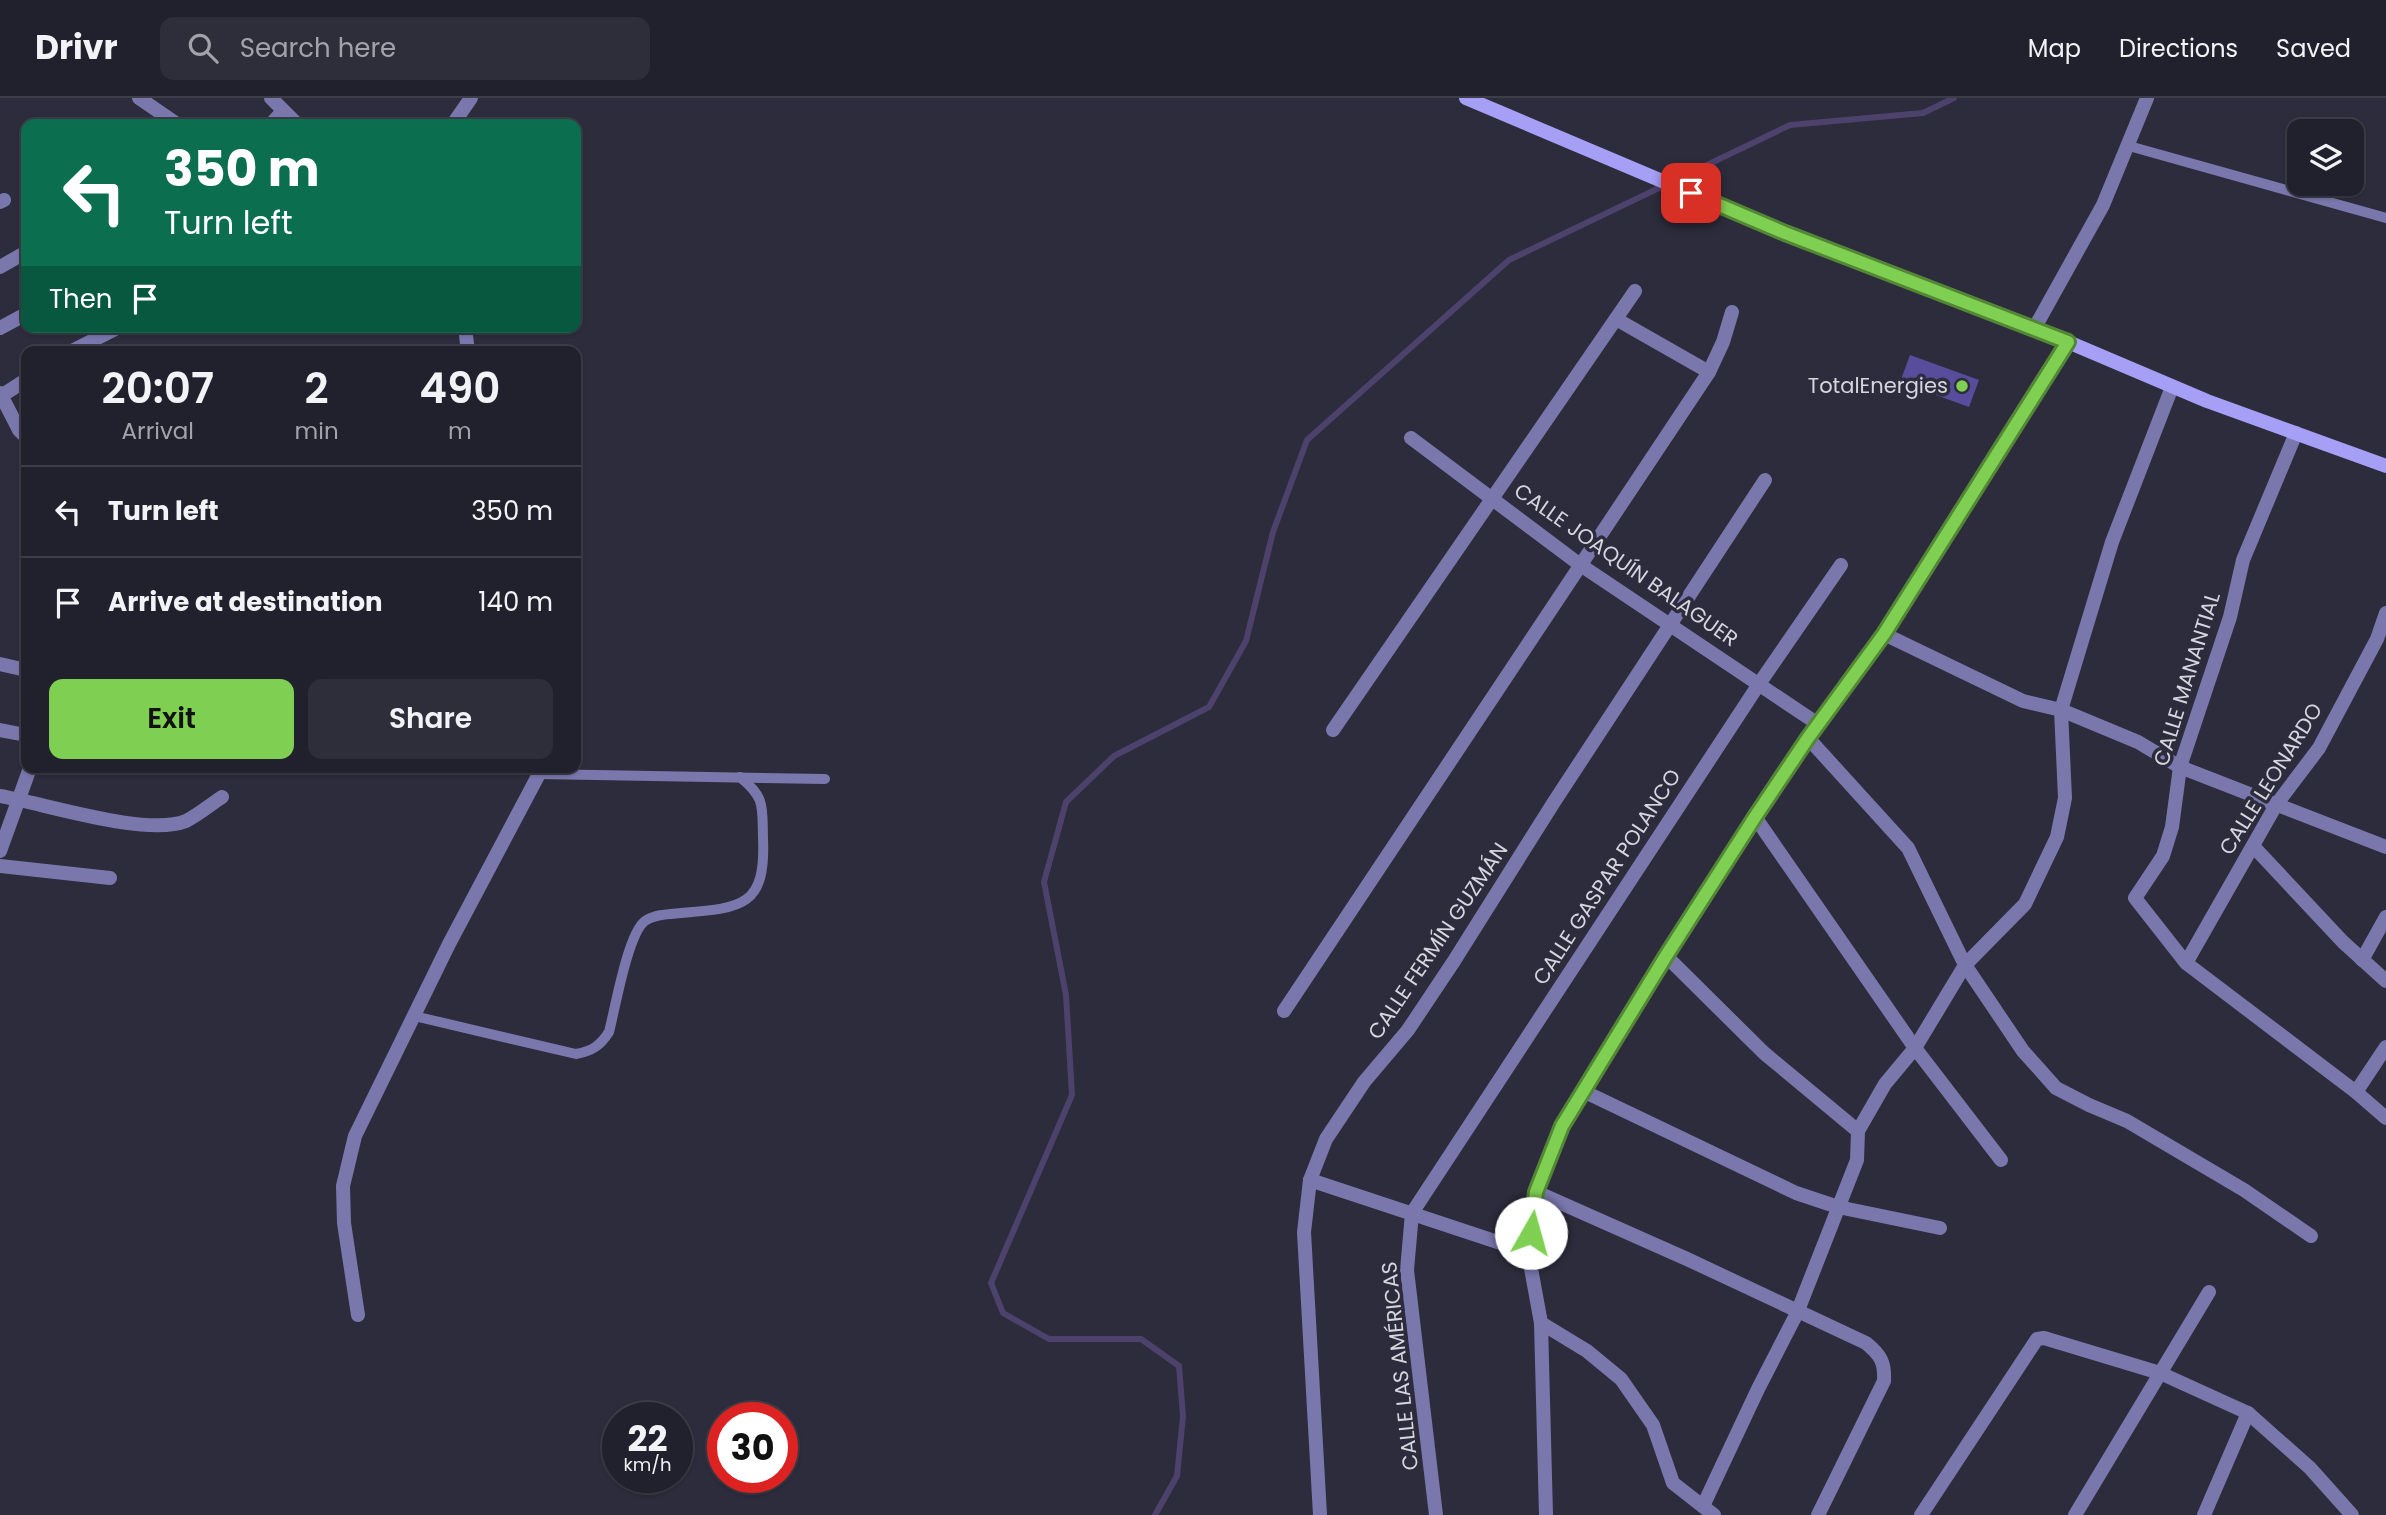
<!DOCTYPE html>
<html lang="en">
<head>
<meta charset="utf-8">
<style>
	:root { --surface:#21212d; --page:#2d2e39; --text:#f1f3f6; --muted:#a2a3aa; --line:#3e3e49; --accent:#7fd052 }
	body { margin:0; font-family:Poppins,sans-serif; background:var(--page); color:var(--text); height:100vh; display:flex; flex-direction:column; font-size:26px; white-space:nowrap }
	* { box-sizing:border-box; margin:0 }
	p { font-size:23px; color:var(--muted) }
	.icon { flex:none; width:38px; height:38px; fill:none; stroke:currentColor; stroke-width:2; stroke-linecap:round; stroke-linejoin:round }
	.map { position:relative; flex:1; overflow:hidden }
	.drawer { position:absolute; left:21px; top:248px; width:560px; height:427px; display:flex; flex-direction:column; background:var(--surface); border-radius:14px; box-shadow:0 2px 5px #0004,0 0 0 2px var(--line) }
	.drawer>* { flex:none }
	.banner { position:absolute; left:21px; top:21px; width:560px; height:214px; border-radius:14px; box-shadow:0 2px 5px #0004,0 0 0 2px var(--line); background:#0b6e4f; color:#fff; overflow:hidden }
	.tools { position:absolute; left:2287px; top:21px; display:grid; gap:14px }
	.tools a { display:grid; place-items:center; width:77px; height:77px; border-radius:14px; background:var(--surface); box-shadow:0 2px 5px #0004,0 0 0 2px var(--line); font-size:35px }
	.speed { position:absolute; left:602px; top:1304px; display:flex; gap:14px; font-size:35px; font-weight:700; text-align:center }
	.speed>* { display:grid; place-content:center; width:91px; height:91px; border-radius:50%; background:var(--surface); box-shadow:0 2px 5px #0004,0 0 0 2px var(--line); line-height:1 }
	.speed small { font-size:18px; font-weight:400 }
	.speed .limit { border:10px solid #d22; background:#fff; color:#111 }
	.pin { position:absolute; display:grid; place-items:center; width:60px; height:60px; color:#fff; margin:-30px; border-radius:14px; box-shadow:0 4px 10px #0006 }
	.me { position:absolute; width:77px; margin:-38px; rotate:7deg; stroke-linejoin:round; filter:drop-shadow(0 0 5px #0008) }
	.turn { display:flex; align-items:center; gap:24px; height:147px; padding:0 28px; font-size:32px }
	.turn .icon { width:91px; height:91px; stroke-width:2.5 }
	.turn b { display:block; font-size:49px; line-height:60px }
	.then { display:flex; align-items:center; height:66px; padding:0 28px; background:#0003; gap:14px; font-size:26px }
	.eta { display:flex; justify-content:space-evenly; align-items:center; height:119px; text-align:center }
	.eta b { font-size:42px; font-weight:600; line-height:49px }
	.primary-button { display:flex; gap:14px; margin-top:auto; padding:14px 28px }
	.primary-button a { flex:1; height:80px; border-radius:14px; background:var(--accent); color:#111; font-size:28px; font-weight:600; line-height:80px; text-align:center }
	.primary-button a+a { background:var(--page); color:var(--text) }
	ul { padding:0; list-style:none }
	li { display:flex; align-items:center; gap:21px; height:91px; padding:0 28px; border-top:2px solid var(--line) }
	li div { flex:1 }
	li b { display:block; font-size:26px }
	li em { font-style:normal }
	header { display:flex; align-items:center; gap:42px; box-sizing:border-box; height:98px; padding:0 35px; background:var(--surface); border-bottom:2px solid var(--line) }
	header strong { font-size:33px }
	nav { display:flex; gap:38px; margin-inline-start:auto; font-size:24px }
	.search { width:490px; height:63px; background:var(--page); display:flex; align-items:center; gap:18px; box-sizing:border-box; padding:0 24px; border-radius:14px; color:var(--muted); font-size:26px }
	.map>svg:first-child { display:block }
</style>
</head>
<body>
<header>
<strong>Drivr</strong>
<div class="search"><svg class="icon" aria-label="search" viewBox="0 0 24 24"><circle cx="10" cy="10" r="6"/><path d="M15 15l6 6"/></svg>Search here</div>
<nav><a>Map</a><a>Directions</a><a>Saved</a></nav>
</header>
<div class="map">
<svg width="2386" height="1417" viewBox="0 0 2386 1417">
	<rect width="100%" height="100%" fill="#2c2c3c"/>
	<g fill="none" stroke-linecap="round" stroke-linejoin="round">
		<polyline stroke="#4d426c" stroke-width="6" points="1155,1417 1177,1378 1183,1318 1179,1268 1141,1241 1049,1241 1003,1215 991,1185 1072,997 1066,897 1044,784 1066,704 1114,658 1209,609 1246,543 1273,434 1307,342 1509,162 1790,27 1923,15 1954,0"/>
	</g>
	<polygon fill="#574d9c" points="1910,257 1979,282 1969,309 1900,284"/>
	<g fill="none" stroke-linecap="round" stroke-linejoin="round">
		<g stroke="#7a77ad" stroke-width="10">
			<polyline points="2129,48 2386,120"/>
			<polyline points="539,676 825,681"/>
			<path d="M414,918L576,956C592,953 600,948 609,934C615,911 628,835 645,823C655,816 670,816 681,815C742,810 766,809 763,740C762,709 766,700 740,679"/>
		</g>
		<g stroke="#7a77ad" stroke-width="14">
			<polyline points="139,0 177,26"/>
			<polyline points="271,0 297,26"/>
			<polyline points="271,26 283,13"/>
			<polyline points="453,26 471,0"/>
			<polyline points="0,104 4,102"/>
			<polyline points="0,169 21,157"/>
			<polyline points="1616,221 1709,274"/>
			<polyline points="465,229 468,254"/>
			<polyline points="0,230 26,216"/>
			<polyline points="2034,231 2103,107 2147,0"/>
			<polyline points="70,254 119,229"/>
			<polyline points="0,295 19,332 26,339"/>
			<polyline points="1,298 26,282"/>
			<polyline points="2296,335 2243,462 2230,519 2180,669 2172,729 2163,758 2135,800 2186,865 2356,994 2386,1020"/>
			<polyline points="1411,340 1579,466 1818,626"/>
			<polyline points="1884,536 2023,603 2061,612 2138,644 2180,669 2386,749"/>
			<polyline points="0,566 26,572"/>
			<polyline points="0,632 26,637"/>
			<polyline points="1333,632 1635,193"/>
			<polyline points="1808,640 1908,750 1965,867 2023,953 2056,990 2089,1007 2127,1023 2244,1092 2311,1138"/>
			<path d="M0,698C46,706 146,739 186,723C198,717 210,707 222,699"/>
			<polyline points="1755,719 1915,950 2001,1062"/>
			<polyline points="2253,748 2343,844 2386,883"/>
			<polyline points="0,753 30,670"/>
			<polyline points="0,768 110,780"/>
			<polyline points="1666,858 1764,955 1858,1033"/>
			<polyline points="2362,862 2386,819"/>
			<polyline points="2186,865 2276,707 2319,650 2377,541 2386,515"/>
			<polyline points="1284,913 1709,274 1723,244 1732,214"/>
			<polyline points="1583,993 1796,1095 1838,1109 1940,1130"/>
			<polyline points="2356,994 2386,949"/>
			<polyline points="1310,1082 1528,1154"/>
			<path d="M1536,1094L1687,1161L1866,1245C1881,1257 1885,1265 1884,1283L1818,1417"/>
			<polyline points="358,1217 344,1125 343,1088 355,1038 449,846 539,676 539,670"/>
			<polyline points="1541,1225 1587,1253 1621,1281 1653,1327 1673,1385 1714,1417"/>
			<polyline points="1703,1408 1758,1291 1797,1215 1857,1062 1858,1033 1885,986 1915,950 1965,867 2025,806 2057,739 2065,700 2061,612 2112,444 2172,289"/>
			<polyline points="1320,1417 1304,1134 1310,1082 1326,1041 1364,984 1408,932 1454,863 1554,704 1765,382"/>
			<polyline points="1436,1417 1407,1172 1412,1115 1759,586 1841,467"/>
			<polyline points="1546,1417 1541,1225 1528,1154 1536,1094 1562,1028 1666,858 1755,719 1808,640 1884,536 2068,244"/>
			<polyline points="1921,1417 2037,1241 2044,1240 2160,1275 2248,1315 2310,1370 2352,1417"/>
			<polyline points="2075,1417 2209,1194"/>
			<polyline points="2204,1417 2248,1315"/>
		</g>
		<polyline stroke="#a59ff6" stroke-width="14" points="1466,0 1785,135 2068,244 2207,303 2386,368"/>
	</g>
	<g fill="none" stroke-linecap="round" stroke-linejoin="round">
		<g stroke="#538735" stroke-width="18">
			<polyline id="route" points="1531,1135 1536,1094 1562,1028 1666,858 1755,719 1808,640 1884,536 2068,244 1785,135 1691,95"/>
		</g>
		<use href="#route" stroke="#7fd052" stroke-width="12"/>
	</g>
	<circle fill="#7fd052" stroke="#2c2c3c" stroke-width="2.5" cx="1962" cy="288" r="7"/>
	<g text-anchor="middle" stroke-width="7" stroke-linejoin="round" paint-order="stroke">
		<g font-size="21" fill="#d6d6e0" stroke="#2c2c3c" text-anchor="end">
			<text x="1948" y="295">TotalEnergies</text>
		</g>
		<g font-size="21" fill="#d6d6e0" stroke="#2c2c3c">
			<text transform="translate(1626 467) rotate(35)" y="7">CALLE JOAQUÍN BALAGUER</text>
			<text transform="translate(2187 581) rotate(-73)" y="7">CALLE MANANTIAL</text>
			<text transform="translate(2271 681) rotate(-58)" y="7">CALLE LEONARDO</text>
			<text transform="translate(1607 779) rotate(-57)" y="7">CALLE GASPAR POLANCO</text>
			<text transform="translate(1438 843) rotate(-56)" y="7">CALLE FERMÍN GUZMÁN</text>
			<text transform="translate(1400 1268) rotate(-96)" y="7">CALLE LAS AMÉRICAS</text>
		</g>
	</g>
</svg>
<div class="tools">
<a><svg class="icon" aria-label="layers" viewBox="0 0 24 24"><path d="M12 4l9 5-9 5-9-5zM3 14l9 5 9-5"/></svg></a>
</div>
<div class="speed"><div>22<small>km/h</small></div><div class="limit">30</div></div>
<div class="pin" style="left:1691px;top:95px;background:#d93025"><svg class="icon" aria-label="arrive" viewBox="0 0 24 24"><path d="M6 21V4h12l-3 4 3 4H6"/></svg></div>
<svg class="me" style="left:1531px;top:1135px" viewBox="-20 -20 40 40"><circle r="19" fill="#fff"/><path d="M0-13L10 11 0 6-10 11z" fill="#7fd052"/></svg>
<div class="banner">
<div class="turn"><svg class="icon" aria-label="left" viewBox="0 0 24 24"><path d="M17 20v-9H6M10 6l-5 5 5 5"/></svg><div><b>350 m</b>Turn left</div></div>
<div class="then">Then<svg class="icon" aria-label="arrive" viewBox="0 0 24 24"><path d="M6 21V4h12l-3 4 3 4H6"/></svg></div>
</div>
<section class="drawer">
<div class="eta">
<div><b>20:07</b><p>Arrival</p></div>
<div><b>2</b><p>min</p></div>
<div><b>490</b><p>m</p></div>
</div>
<ul>
<li><svg class="icon" aria-label="left" viewBox="0 0 24 24"><path d="M17 20v-9H6M10 6l-5 5 5 5"/></svg><div><b>Turn left</b></div><em>350 m</em></li>
<li><svg class="icon" aria-label="arrive" viewBox="0 0 24 24"><path d="M6 21V4h12l-3 4 3 4H6"/></svg><div><b>Arrive at destination</b></div><em>140 m</em></li>
</ul>
<div class="primary-button"><a>Exit</a><a>Share</a></div>
</section>
</div>
</body>
</html>
